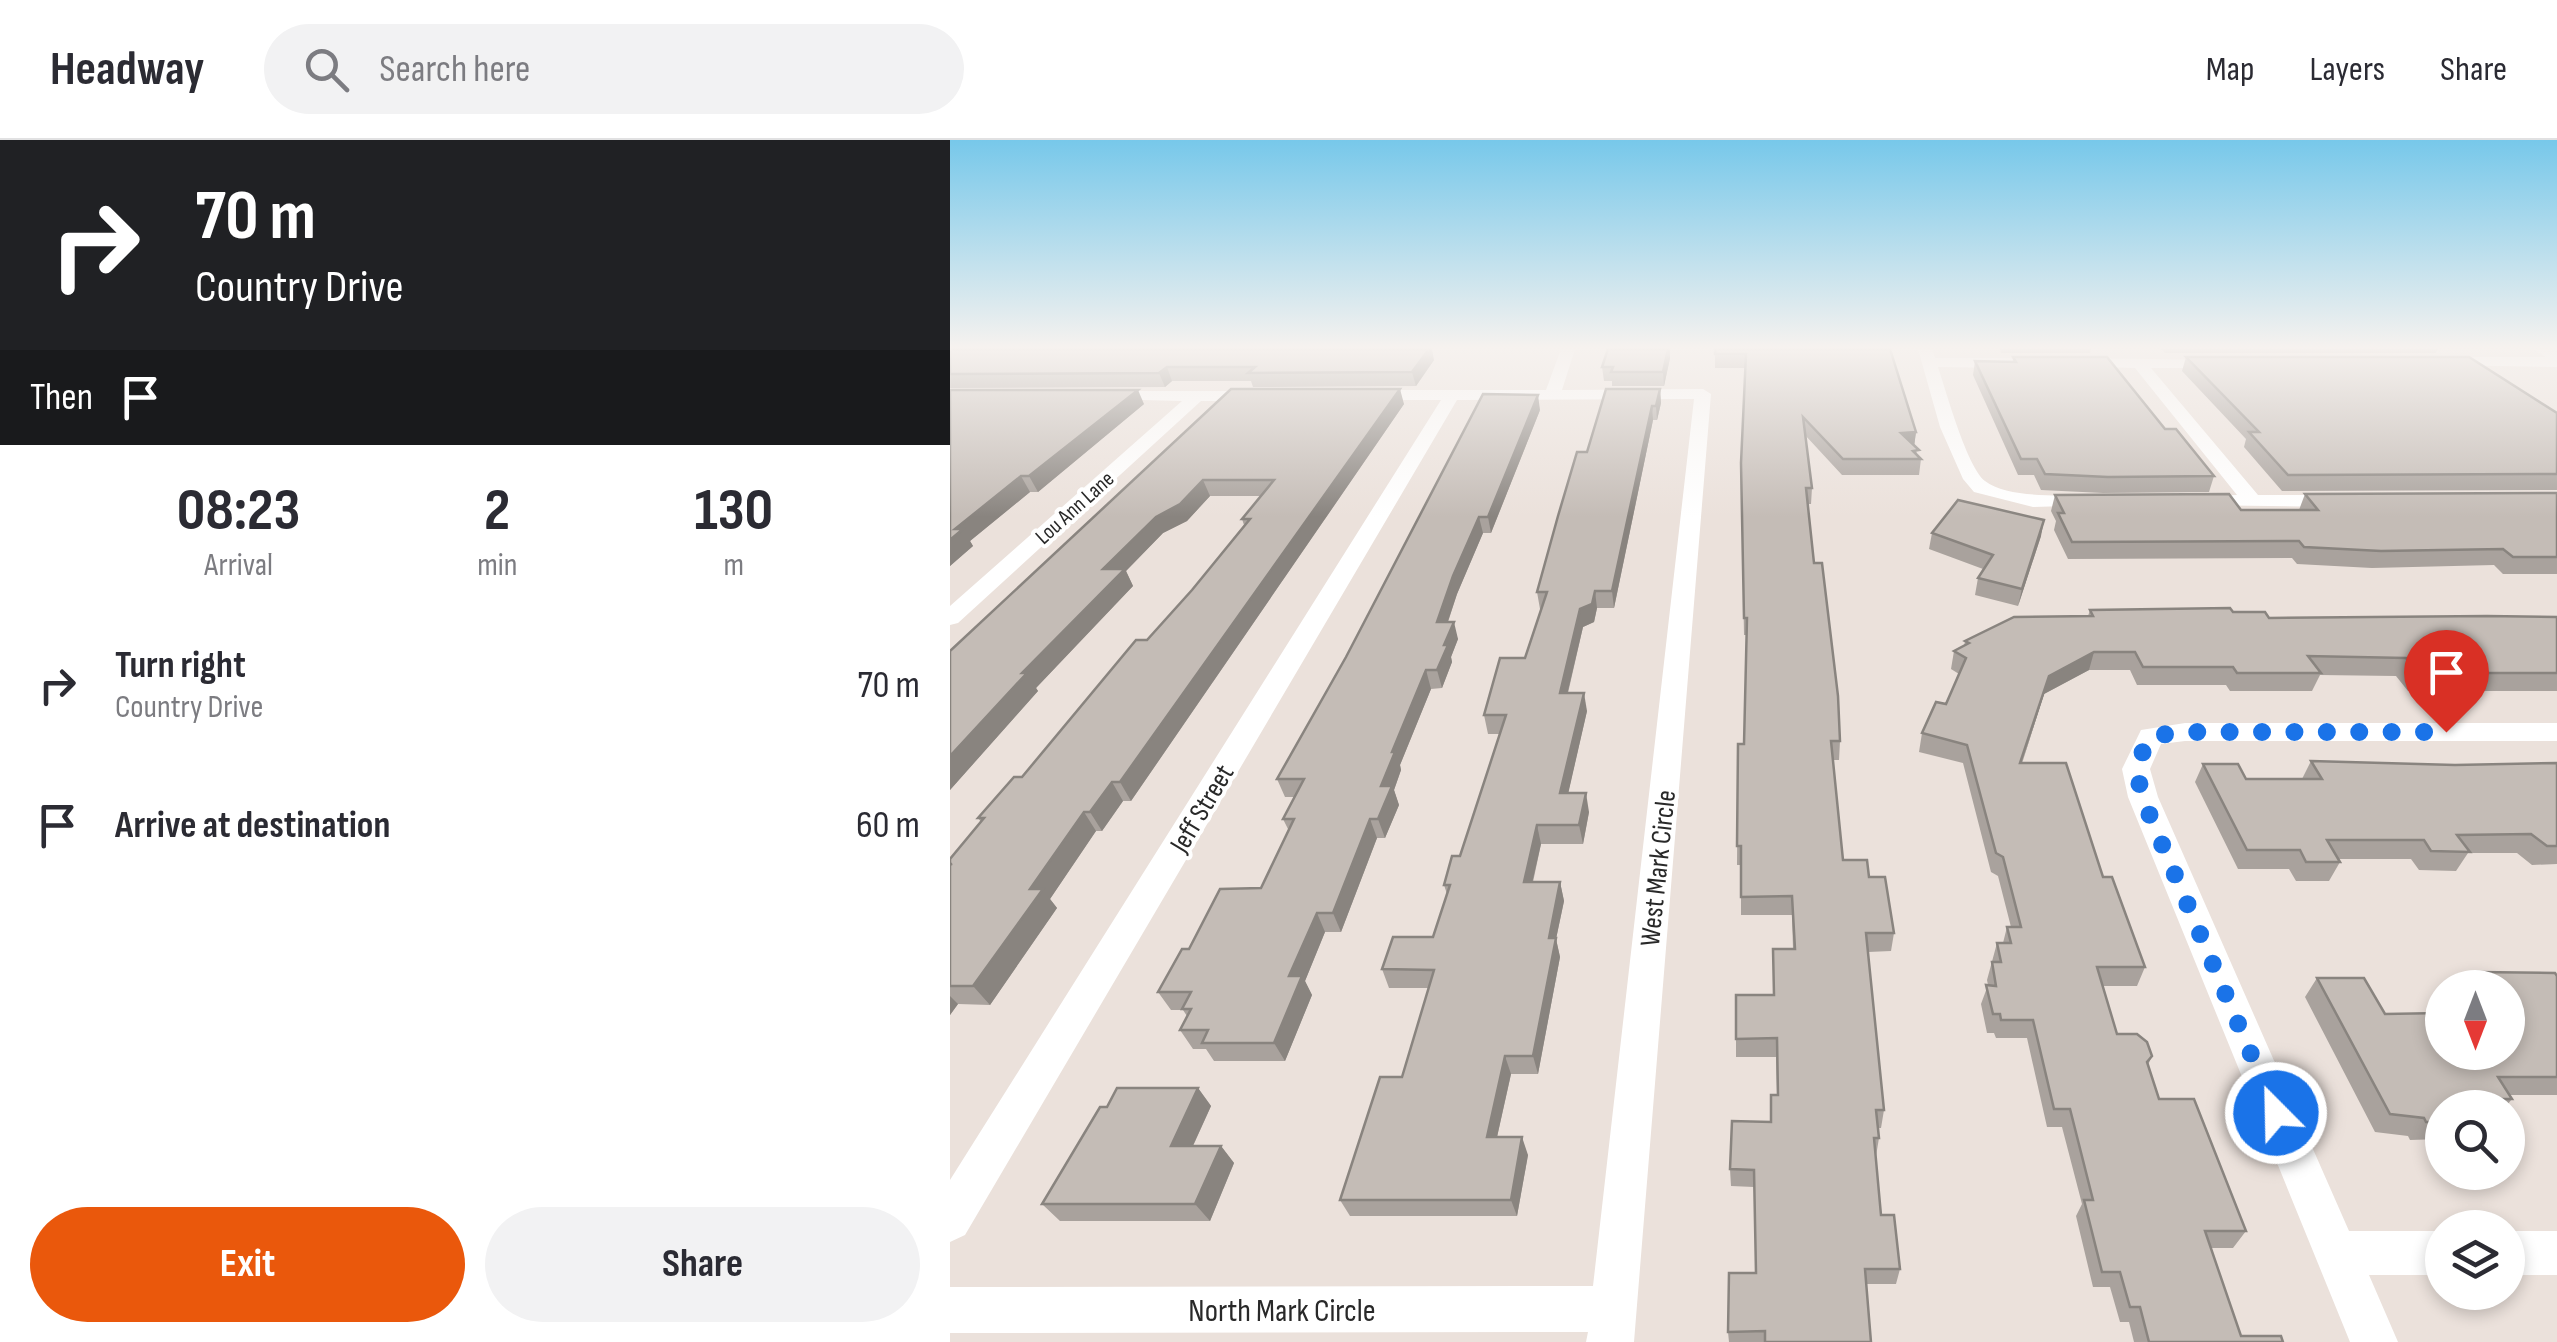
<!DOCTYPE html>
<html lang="en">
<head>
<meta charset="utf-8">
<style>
	:root { --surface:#fff; --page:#f2f2f3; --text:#2b2b33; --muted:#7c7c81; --line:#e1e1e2; --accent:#ea580c }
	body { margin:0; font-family:"Sofia Sans Condensed",sans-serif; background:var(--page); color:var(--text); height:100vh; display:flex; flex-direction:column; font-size:38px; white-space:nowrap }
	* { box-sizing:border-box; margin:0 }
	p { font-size:32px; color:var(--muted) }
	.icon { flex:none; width:55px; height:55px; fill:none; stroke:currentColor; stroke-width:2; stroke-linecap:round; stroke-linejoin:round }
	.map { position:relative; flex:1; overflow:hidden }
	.sheet { display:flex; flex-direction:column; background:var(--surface); width:950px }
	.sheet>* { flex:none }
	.banner { background:#202124; color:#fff; overflow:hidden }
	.needle { width:65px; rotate:180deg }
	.controls { position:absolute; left:1475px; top:830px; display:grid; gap:20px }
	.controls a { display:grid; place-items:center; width:100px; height:100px; border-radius:50%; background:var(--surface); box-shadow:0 5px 15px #0003; font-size:50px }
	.pin { position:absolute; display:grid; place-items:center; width:85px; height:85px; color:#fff; margin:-102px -42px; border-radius:50% 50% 50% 0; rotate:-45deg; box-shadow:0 0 10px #0007 }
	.pin .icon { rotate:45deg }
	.me { position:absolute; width:110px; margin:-55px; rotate:337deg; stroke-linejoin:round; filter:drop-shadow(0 0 8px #0008) }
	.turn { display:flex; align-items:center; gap:35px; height:210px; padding:0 30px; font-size:45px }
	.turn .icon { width:130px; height:130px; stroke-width:2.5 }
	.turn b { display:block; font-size:70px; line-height:85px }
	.then { display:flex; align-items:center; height:95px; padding:0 30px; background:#0003; gap:20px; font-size:38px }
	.eta { display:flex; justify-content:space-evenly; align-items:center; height:170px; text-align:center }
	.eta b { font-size:60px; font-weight:700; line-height:70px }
	.action { display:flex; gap:20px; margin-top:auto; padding:20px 30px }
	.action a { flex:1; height:115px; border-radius:60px; background:var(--accent); color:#fff; font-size:40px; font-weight:700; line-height:115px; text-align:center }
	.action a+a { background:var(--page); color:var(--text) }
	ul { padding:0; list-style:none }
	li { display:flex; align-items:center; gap:30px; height:140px; padding:0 30px }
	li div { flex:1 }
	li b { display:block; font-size:38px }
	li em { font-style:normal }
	header { display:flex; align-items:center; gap:60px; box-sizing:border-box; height:140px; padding:0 50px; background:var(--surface); border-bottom:2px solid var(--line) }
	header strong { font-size:48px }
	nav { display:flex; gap:55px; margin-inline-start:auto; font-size:35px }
	.search { width:700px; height:90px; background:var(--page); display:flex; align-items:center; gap:25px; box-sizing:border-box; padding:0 35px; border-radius:55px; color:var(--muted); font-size:38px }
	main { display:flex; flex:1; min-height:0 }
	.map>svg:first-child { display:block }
</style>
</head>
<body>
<header>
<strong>Headway</strong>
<div class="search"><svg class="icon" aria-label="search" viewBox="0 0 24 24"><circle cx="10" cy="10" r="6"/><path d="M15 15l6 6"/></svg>Search here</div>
<nav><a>Map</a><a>Layers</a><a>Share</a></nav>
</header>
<main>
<section class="sheet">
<div class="banner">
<div class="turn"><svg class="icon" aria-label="right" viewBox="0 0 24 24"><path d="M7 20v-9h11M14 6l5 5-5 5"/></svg><div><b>70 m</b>Country Drive</div></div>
<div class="then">Then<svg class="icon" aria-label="arrive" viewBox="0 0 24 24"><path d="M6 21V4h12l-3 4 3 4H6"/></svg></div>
</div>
<div class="eta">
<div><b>08:23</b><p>Arrival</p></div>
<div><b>2</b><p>min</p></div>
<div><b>130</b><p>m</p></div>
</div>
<ul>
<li><svg class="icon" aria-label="right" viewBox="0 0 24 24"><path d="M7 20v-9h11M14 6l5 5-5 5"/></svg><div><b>Turn right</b><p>Country Drive</p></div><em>70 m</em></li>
<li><svg class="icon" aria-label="arrive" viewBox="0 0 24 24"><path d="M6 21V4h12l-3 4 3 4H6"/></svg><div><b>Arrive at destination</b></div><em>60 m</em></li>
</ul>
<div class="action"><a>Exit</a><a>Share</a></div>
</section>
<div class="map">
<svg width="1607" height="1202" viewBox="0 0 1607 1202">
	<rect width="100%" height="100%" fill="#ebe1db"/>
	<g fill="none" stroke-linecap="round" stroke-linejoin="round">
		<g fill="#fff" fill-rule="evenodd">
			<polygon points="611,209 625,209 612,250 753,249 761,254 684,1202 636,1202 638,1192 0,1193 0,1147 643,1146 744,259 507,260 15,1095 0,1102 0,1040 491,260 416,260 408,255 416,250 596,250"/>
			<path d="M968,209H982L985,218H1061L1069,223L1061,228L988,227C996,251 1017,327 1035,341C1058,359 1114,355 1142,355L1149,357V365L1083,367L1024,352L1013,339L990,287Z"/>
			<polygon points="1494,217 1607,217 1607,227 1489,225 1489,219"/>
			<polygon points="1124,218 1276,220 1276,226 1271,228 1201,228 1308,355 1387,355 1397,361 1387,367 1243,365 1243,357 1287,355 1185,228 1119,226 1119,220"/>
			<polygon points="156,251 308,251 316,256 308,261 251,261 8,483 0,485 0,466 232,261 150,259 148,256"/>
			<polygon points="1235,583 1607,583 1607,601 1235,601 1211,604 1200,629 1208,657 1399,1091 1492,1091 1492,1135 1419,1135 1448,1202 1400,1202 1178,657 1172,629 1191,590"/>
			<rect x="1558" y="1091" width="49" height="44"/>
		</g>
		<polygon fill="#fff" fill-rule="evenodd" points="1583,209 1607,210 1607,224"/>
	</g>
	<g fill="#a9a29d">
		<polygon points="0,209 484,220 466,246 303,247 301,241 222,241 215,247 0,248"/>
		<polygon points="658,209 720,209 720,218 714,246 662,246 662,241 654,241 652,227"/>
		<polygon points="765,209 940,209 966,292 964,306 968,316 971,319 969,335 892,335 855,295 862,348 861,364 857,364 864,423 890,601 889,620 883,620 893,720 919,737 944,793 941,811 918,812 934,970 931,988 928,988 929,998 926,1016 931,1075 950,1129 946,1144 916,1144 921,1202 779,1202 778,1192 806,1133 804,1047 781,1046 780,1029 821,982 827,955 826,917 786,917 786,855 824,855 823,809 843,809 842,775 791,775 791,725 787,725 788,604 794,604 797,495 794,495 791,323 795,228 765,228"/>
		<polygon points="1050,209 1141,209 1140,213 1051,213"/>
		<polygon points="1211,209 1488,209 1486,213 1215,213"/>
		<polygon points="1063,217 1215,289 1264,336 1259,352 1153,353 1091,350 1084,335 1068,335 1023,235 1025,221 1063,222"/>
		<polygon points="1236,217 1607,273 1607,350 1332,351 1294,307 1296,299 1232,231"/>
		<polygon points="281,249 454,264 181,661 173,661 152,691 146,691 100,759 107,768 40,865 8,864 0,875 0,719 31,682 28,678 72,637 242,450 294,385 292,379 311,356 260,356 237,381 213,393 176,431 183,446 86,548 88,551 0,650 0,511"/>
		<polygon points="710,249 711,263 707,280 703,280 664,468 647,468 644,482 633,487 618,553 637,571 618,653 639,672 633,704 591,704 583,742 610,742 614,761 606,799 610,817 588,934 561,934 547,997 578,1015 567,1076 400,1076 390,1060 452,937 479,848 439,848 432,829 483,797 497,754 494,745 510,716 550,594 538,594 534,575 575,518 591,469 590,469 587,452 637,312"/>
		<polygon points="0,250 194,264 88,352 80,352 20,401 23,406 0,426"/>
		<polygon points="590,270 541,393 533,393 507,454 498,482 508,499 501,517 502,522 492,548 481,549 450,625 451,630 444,650 449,665 435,698 427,698 391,792 375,792 355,841 362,855 335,921 264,921 256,909 243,909 230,890 237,876 233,870 221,870 208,852 239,809 311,748 339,691 333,679 344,657 335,657 327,639"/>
		<polygon points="1607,353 1607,434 1553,434 1544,425 1422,428 1347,424 1342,418 1118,419 1104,390 1106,381 1101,371 1105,355 1291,370 1349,370 1355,354"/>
		<polygon points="982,393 1091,396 1068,466 1025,455 1028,438 1033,429 979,409"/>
		<polygon points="1140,470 1283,472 1319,478 1607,477 1607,551 1458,551 1446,536 1370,535 1362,551 1280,551 1276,545 1187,545 1180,530 1139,530 1094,554 1072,623 1153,737 1195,827 1187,846 1153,846 1167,894 1202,916 1198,925 1209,959 1296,1091 1283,1108 1260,1108 1291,1196 1333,1202 1184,1202 1179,1182 1170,1182 1160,1147 1143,1147 1126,1076 1132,1064 1112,987 1097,987 1077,898 1046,898 1044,893 1037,893 1031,864 1038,845 1037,840 1047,803 1053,803 1057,787 1061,787 1048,736 1041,732 1013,623 969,612 972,593 996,564 1009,534 1001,529 1004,511 1014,506 1015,501 1138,476"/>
		<polygon points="1361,621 1505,625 1607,623 1607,724 1582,725 1567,713 1518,713 1506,731 1469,730 1461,719 1389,719 1390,722 1379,741 1346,741 1339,729 1288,729 1245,642 1253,624 1296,639 1352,639"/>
		<polygon points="1526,832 1607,836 1607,955 1559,955 1562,959 1557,965 1567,980 1558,988 1558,968 1492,968 1492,999 1460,1000 1458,996 1425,992 1355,857 1367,838 1435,874 1492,912 1558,848 1513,848"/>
		<polygon points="248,948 261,966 243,1006 271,1006 284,1023 260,1081 110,1081 92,1064 157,967"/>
	</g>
	<g fill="#89847f">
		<polygon points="479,209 482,209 484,220 466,246 462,232"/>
		<polygon points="718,209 720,209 720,218 714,246 713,232"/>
		<polygon points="217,227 222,241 215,247 209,233"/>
		<polygon points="450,249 454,264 181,661 170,642"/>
		<polygon points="710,249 711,263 707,280 706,266"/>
		<polygon points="188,250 194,264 88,352 79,336"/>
		<polygon points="588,255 590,270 541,393 538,377"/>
		<polygon points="702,266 703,280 664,468 662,451"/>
		<polygon points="966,292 964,307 951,293"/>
		<polygon points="71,336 80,352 20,401 23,406 0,426 0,400 5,389"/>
		<polygon points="253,340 260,356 237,381 213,393 176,431 183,446 86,548 88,551 0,650 0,616 72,533 153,429 206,377"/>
		<polygon points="529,377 533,393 507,454 492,499 487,482 503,436"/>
		<polygon points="1094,380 1091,396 1068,466 1072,449"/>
		<polygon points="645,451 647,468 644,482 633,487 613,572 610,553 630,469"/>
		<polygon points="504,482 508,499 501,517 502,522 492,548 487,530 494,505"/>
		<polygon points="1144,512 1139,530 1094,554 1066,642 1099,536"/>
		<polygon points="476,530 481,549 450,625 451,630 444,650 449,665 435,698 428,679 431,646 442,612"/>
		<polygon points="634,553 637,571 614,672 610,653"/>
		<polygon points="162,642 173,661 152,691 140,672"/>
		<polygon points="636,653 639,672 633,704 629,685"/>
		<polygon points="134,672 146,691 100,759 107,768 40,865 23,846 80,749"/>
		<polygon points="420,679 427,698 391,792 383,773"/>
		<polygon points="587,685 591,704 578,761 574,742"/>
		<polygon points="610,742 614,761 606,799 610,817 588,934 583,916 599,798"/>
		<polygon points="367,773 375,792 355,841 362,855 335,921 324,903 339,836"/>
		<polygon points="0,856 8,864 0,875"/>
		<polygon points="555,916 561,934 543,1015 537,997"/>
		<polygon points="248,948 261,966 235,1023 221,1006"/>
		<polygon points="572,997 578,1015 567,1076 561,1060"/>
		<polygon points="271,1006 284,1023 260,1081 245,1064"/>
	</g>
	<g fill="#c4bcb6" stroke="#89847f" stroke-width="2.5">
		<polygon points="0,209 479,209 462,232 298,233 305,227 217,227 209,233 0,234"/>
		<polygon points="658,209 718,209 713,232 661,232 663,227 652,227"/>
		<polygon points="765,209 940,209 966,292 951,293 969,310 963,311 971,319 893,319 853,277 862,348 856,348 864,423 872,423 888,556 890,601 881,601 893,720 917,720 919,737 935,737 944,793 916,793 934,970 926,970 929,998 924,998 931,1075 944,1075 950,1129 915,1129 921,1202 815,1202 815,1191 778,1192 779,1133 806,1133 804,1030 780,1029 782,981 821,982 821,955 828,955 827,898 786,899 786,855 824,855 823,809 845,809 842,756 791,757 791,706 787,706 788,604 794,604 797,478 794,478 791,323 796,214 765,214"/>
		<polygon points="1063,217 1157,217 1215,289 1226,289 1264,336 1158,337 1095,334 1087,319 1071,319 1025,221 1066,222"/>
		<polygon points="1236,217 1519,217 1607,273 1607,334 1338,335 1299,292 1309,292"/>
		<polygon points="281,249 450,249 170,642 162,642 140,672 134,672 80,749 93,749 23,846 0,846 0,725 2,724 0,724 0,719 34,678 28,678 64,637 72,637 186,500 197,500 242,450 300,379 292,379 324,340 253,340 230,364 206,377 153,429 175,429 72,533 77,533 0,616 0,511"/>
		<polygon points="656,249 710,249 706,266 702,266 662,451 645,451 642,464 630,469 610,553 634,553 610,653 636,653 629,685 587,685 574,742 610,742 599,798 606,798 583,916 555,916 537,997 572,997 561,1060 390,1060 430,937 452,937 484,830 432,829 443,797 483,797 500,745 494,745 502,716 510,716 556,575 534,575 550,518 575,518 597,452 587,452 608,376 627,312 637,312"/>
		<polygon points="0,250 188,250 79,336 71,336 5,389 13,389 0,400"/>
		<polygon points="533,254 588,255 538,377 529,377 503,436 487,482 504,482 494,505 498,505 487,530 476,530 442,612 445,612 431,646 442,646 428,679 420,679 383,773 367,773 339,836 352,836 324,903 252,903 258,890 230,890 241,869 232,869 241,852 208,852 232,809 239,809 270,749 311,748 344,679 333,679 354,639 327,639 396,517"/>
		<polygon points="1607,353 1607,417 1563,417 1553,409 1431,411 1354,407 1349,401 1122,402 1108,373 1114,373 1105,355 1279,354 1291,370 1368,370 1355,354"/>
		<polygon points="1008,360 1094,380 1072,449 1028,438 1043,415 982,393"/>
		<polygon points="1280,468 1283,472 1315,472 1319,478 1537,476 1607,477 1607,533 1468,533 1456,518 1358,516 1371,533 1287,533 1283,527 1193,527 1185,512 1144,512 1099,536 1070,623 1116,623 1153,737 1162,737 1195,827 1147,827 1167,894 1187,894 1197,902 1202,916 1197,922 1209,959 1244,959 1296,1091 1255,1091 1291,1196 1331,1196 1333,1202 1199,1202 1190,1167 1180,1167 1170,1132 1152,1132 1134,1060 1143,1060 1120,969 1104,969 1083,880 1051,880 1050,874 1043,874 1036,845 1046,846 1042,822 1051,822 1047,803 1061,803 1057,787 1071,787 1053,717 1046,713 1017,605 972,593 986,562 996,564 1016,518 1004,511 1019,503 1015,501 1064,477 1143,476 1140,470"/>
		<polygon points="1361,621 1505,625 1607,623 1607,706 1597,706 1581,694 1507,695 1520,712 1481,711 1474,700 1377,700 1390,722 1356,722 1350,710 1297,710 1253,624 1288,624 1296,639 1372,639"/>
		<polygon points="1526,832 1605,833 1607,836 1607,937 1548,937 1562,959 1553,959 1567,980 1558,980 1558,968 1492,968 1492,982 1476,982 1474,978 1440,974 1367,838 1414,838 1435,874 1492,873 1492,912 1558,912 1558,848 1536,848"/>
		<polygon points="167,948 248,948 221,1006 271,1006 245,1064 92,1064 150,967 157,967"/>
	</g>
	<linearGradient id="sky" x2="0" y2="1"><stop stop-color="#77c8ea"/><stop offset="0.55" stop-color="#f6f2ef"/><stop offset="1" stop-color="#f6f2ef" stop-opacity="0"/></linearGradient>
	<rect width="1607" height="377" fill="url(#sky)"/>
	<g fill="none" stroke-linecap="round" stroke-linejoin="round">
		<path stroke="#1a73e8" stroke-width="18" stroke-dasharray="0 32.4" d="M1326,973L1192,657C1186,631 1187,619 1201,596L1235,592H1496"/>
	</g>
	<g text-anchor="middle" stroke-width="8" stroke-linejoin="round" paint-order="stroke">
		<g font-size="22" fill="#292929" stroke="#fff">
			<text transform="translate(124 367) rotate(-42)" y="8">Lou Ann Lane</text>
		</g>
		<g font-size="28" fill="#292929" stroke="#fff">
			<text transform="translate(251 668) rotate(-59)" y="10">Jeff Street</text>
			<text transform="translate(707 728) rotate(-84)" y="10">West Mark Circle</text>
		</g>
		<g font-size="32" fill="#292929" stroke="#fff">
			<text x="332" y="1181">North Mark Circle</text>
		</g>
	</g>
</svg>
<div class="controls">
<a><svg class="needle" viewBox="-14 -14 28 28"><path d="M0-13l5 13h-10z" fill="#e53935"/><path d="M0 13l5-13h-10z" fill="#7c7c81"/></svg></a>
<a><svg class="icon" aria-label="search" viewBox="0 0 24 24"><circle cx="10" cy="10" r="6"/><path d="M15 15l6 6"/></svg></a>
<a><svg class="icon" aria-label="layers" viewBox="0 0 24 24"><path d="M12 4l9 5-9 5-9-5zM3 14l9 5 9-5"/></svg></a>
</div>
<div class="pin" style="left:1496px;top:592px;background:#d93025"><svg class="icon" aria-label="arrive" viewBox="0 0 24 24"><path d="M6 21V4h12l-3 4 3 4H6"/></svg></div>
<svg class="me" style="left:1326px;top:973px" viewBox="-20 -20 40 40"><circle r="17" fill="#1a73e8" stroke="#fff" stroke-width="3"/><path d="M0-11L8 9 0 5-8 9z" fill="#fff"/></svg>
</div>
</main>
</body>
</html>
